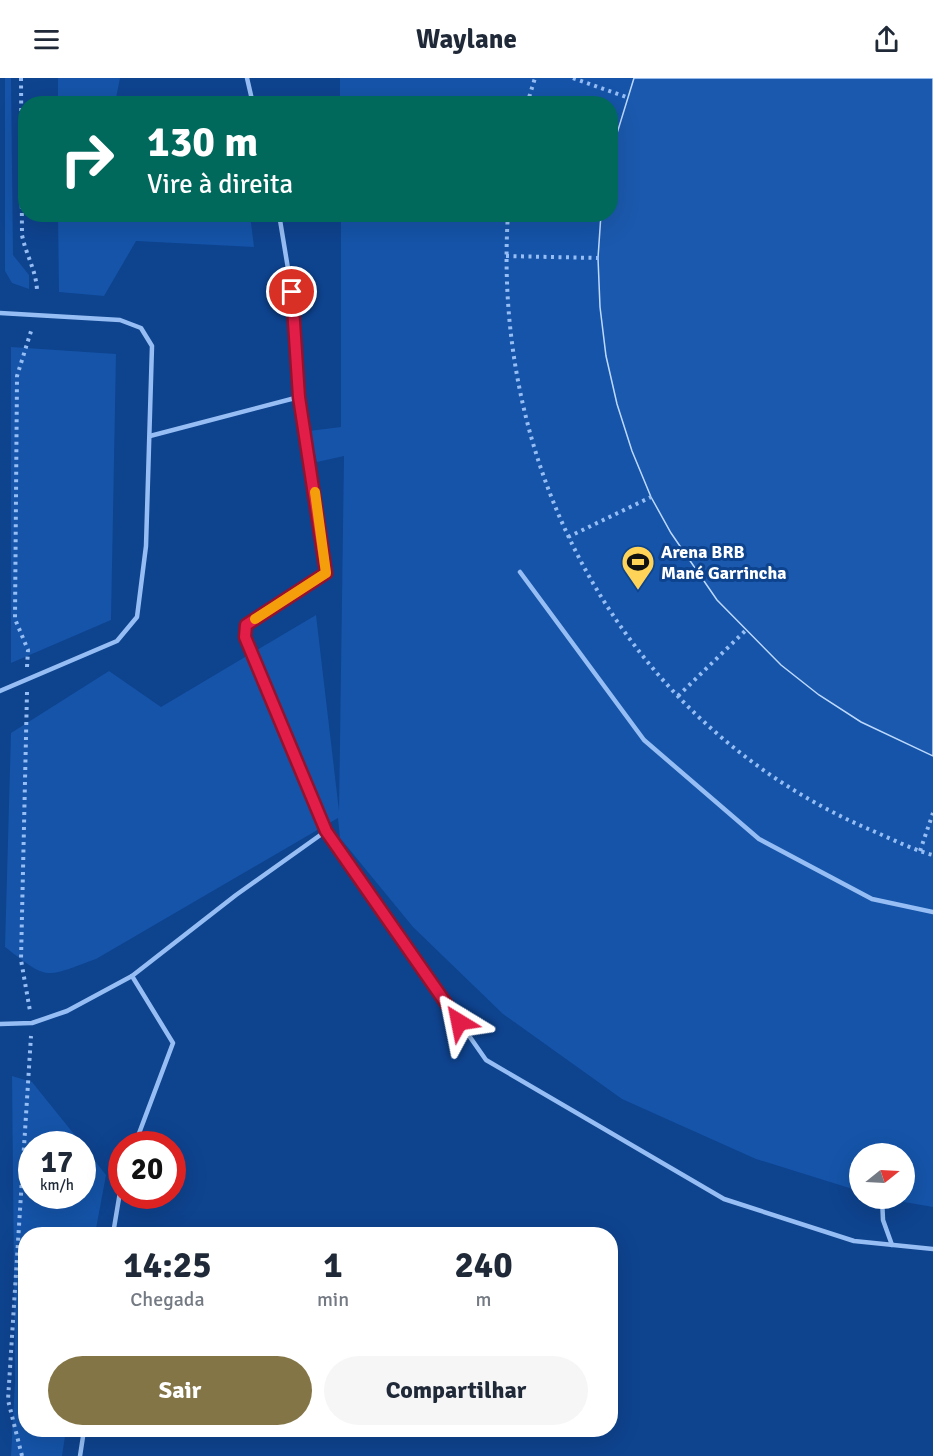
<!DOCTYPE html>
<html lang="pt">
<head>
<meta charset="utf-8">
<style>
	:root { --surface:#fff; --page:#f6f6f7; --text:#1f2937; --muted:#747a83; --accent:#847546 }
	body { margin:0; font-family:Signika,sans-serif; background:var(--page); color:var(--text); height:100vh; display:flex; flex-direction:column; font-size:22px; white-space:nowrap }
	* { box-sizing:border-box; margin:0 }
	p { font-size:20px; color:var(--muted) }
	.icon { flex:none; width:33px; height:33px; fill:none; stroke:currentColor; stroke-width:2; stroke-linecap:round; stroke-linejoin:round }
	.map { position:relative; flex:1; overflow:hidden }
	.details { position:absolute; left:18px; top:1149px; width:600px; height:210px; display:flex; flex-direction:column; background:var(--surface); border-radius:24px; box-shadow:0 6px 24px #0002 }
	.details>* { flex:none }
	.banner { position:absolute; left:18px; top:18px; width:600px; height:126px; border-radius:24px; box-shadow:0 6px 24px #0002; background:#00695c; color:#fff; overflow:hidden }
	.needle { width:39px; rotate:72deg }
	.controls { position:absolute; left:849px; top:1065px; display:grid; gap:12px }
	.controls a { display:grid; place-items:center; width:66px; height:66px; border-radius:50%; background:var(--surface); box-shadow:0 6px 24px #0002; font-size:30px }
	.speed { position:absolute; left:18px; top:1053px; display:flex; gap:12px; font-size:30px; font-weight:700; text-align:center }
	.speed>* { display:grid; place-content:center; width:78px; height:78px; border-radius:50%; background:var(--surface); box-shadow:0 6px 24px #0002; line-height:1 }
	.speed small { font-size:15px; font-weight:400 }
	.speed .limit { border:9px solid #d22; background:#fff; color:#111 }
	.pin { position:absolute; display:grid; place-items:center; width:51px; height:51px; color:#fff; margin:-26px; border:3px solid #fff; border-radius:50%; box-shadow:0 2px 6px #0007 }
	.me { position:absolute; width:66px; margin:-33px; rotate:325deg; stroke-linejoin:round; filter:drop-shadow(0 0 4px #0008) }
	.turn { display:flex; align-items:center; gap:21px; height:126px; padding:0 30px; font-size:27px }
	.turn .icon { width:78px; height:78px; stroke-width:2.5 }
	.turn b { display:block; font-size:42px; line-height:51px }
	.eta { display:flex; justify-content:space-evenly; align-items:center; height:102px; text-align:center }
	.eta b { font-size:36px; font-weight:800; line-height:42px }
	.button { display:flex; gap:12px; margin-top:auto; padding:12px 30px }
	.button a { flex:1; height:69px; border-radius:36px; background:var(--accent); color:#fff; font-size:24px; font-weight:800; line-height:69px; text-align:center }
	.button a+a { background:var(--page); color:var(--text) }
	header { display:flex; justify-content:space-between; align-items:center; height:78px; padding:0 30px; background:var(--surface); font-size:27px; font-weight:800 }
	.map>svg:first-child { display:block }
</style>
</head>
<body>
<header><svg class="icon" aria-label="menu" viewBox="0 0 24 24"><path d="M4 6h16M4 12h16M4 18h16"/></svg>Waylane<svg class="icon" aria-label="share" viewBox="0 0 24 24"><path d="M12 15V3M7 8l5-5 5 5M5 13v7h14v-7"/></svg></header>
<div class="map">
<svg width="933" height="1378" viewBox="0 0 933 1378">
	<rect width="100%" height="100%" fill="#0e438e"/>
	<g fill="#1554a9">
		<polygon points="5,0 11,0 13,177 29,197 29,211 12,205 5,193"/>
		<polygon points="58,0 120,0 115,25 58,25"/>
		<path d="M340,0H933V1129L887,1121L904,1120V1076H860L859,1113L756,1081L622,1021L503,936L413,849L340,760L338,740L96,881C44,900 49,903 5,869L11,655L109,593L161,629L316,537L339,733L344,378L317,384L309,353L341,349V137L610,136V26L340,25Z"/>
		<polygon points="58,137 250,137 254,169 136,163 104,218 59,214"/>
		<polygon points="11,269 116,276 111,542 11,585"/>
		<polygon points="12,998 32,1004 82,1066 32,1066 32,1118 82,1118 83,1068 106,1097 95,1156 26,1156 26,1352 66,1352 62,1378 11,1378 15,1304"/>
	</g>
	<polygon fill="#1b59ae" stroke="#bdd9fe" stroke-width="1.5" points="634,0 933,0 933,678 861,644 819,617 781,587 717,522 671,455 651,419 632,373 617,326 606,278 600,229 598,180 601,136 610,136 610,78"/>
	<g fill="none" stroke-linecap="round" stroke-linejoin="round">
		<g stroke="#96bef4" stroke-width="4" stroke-dasharray="3 4.5" stroke-linecap="butt">
			<path d="M21,0L22,157C26,177 36,192 37,212"/>
			<polyline points="573,0 626,19"/>
			<polyline points="527,26 535,0"/>
			<path d="M508,136C491,395 625,644 866,750C888,759 910,771 933,777"/>
			<polyline points="506,178 598,180"/>
			<polyline points="568,459 651,419"/>
			<polyline points="27,589 28,572 15,541 17,298 32,250"/>
			<polyline points="27,614 21,882 30,933"/>
			<polyline points="678,618 745,553"/>
			<polyline points="920,773 933,735"/>
			<polyline points="22,1378 8,1322 31,958"/>
		</g>
		<g stroke="#96bef4" stroke-width="4.5">
			<polyline points="247,0 253,26"/>
			<polyline points="0,235 120,242 141,250 152,268 146,468 137,539 117,563 0,613"/>
			<polyline points="150,358 299,319"/>
			<polyline points="520,494 644,662 759,761 872,821 933,834"/>
			<polyline points="326,753 486,982 724,1121 854,1163 933,1171"/>
			<polyline points="132,898 173,965 135,1066"/>
			<polyline points="0,946 32,945 67,933 132,898 236,817 326,753 245,559 246,547 326,495 299,319 295,233 279,136"/>
			<polyline points="894,1076 895,1070"/>
			<polyline points="882,1120 883,1142 892,1167"/>
			<polyline points="113,1156 122,1102"/>
			<polyline points="80,1378 84,1352"/>
		</g>
	</g>
	<g fill="none" stroke-linecap="round" stroke-linejoin="round">
		<g stroke="#92132f" stroke-width="15">
			<polyline id="route" points="292,214 299,319 326,495 246,547 245,559 326,753 459,944"/>
		</g>
		<use href="#route" stroke="#e11d48" stroke-width="10"/>
		<polyline stroke="#f59e0b" stroke-width="10" points="255,541 326,495 315,414"/>
	</g>
	<defs>
		<g id="stadium-pin" transform="scale(1.725)"><path d="M0 17L-7.5 6A9.5 9.5 0 1 1 7.5 6Z" fill="#ffd358" stroke="#0e438e"/><path d="M0-5a6.5 5 0 1 0 0 10a6.5 5 0 1 0 0-10ZM-3.5-1.8h7v3.6h-7Z" fill="#111"/></g>
	</defs>
	<g fill-rule="evenodd">
		<use href="#stadium-pin" x="638" y="484"/>
	</g>
	<g text-anchor="middle" stroke-width="6" stroke-linejoin="round" paint-order="stroke">
		<g font-size="18" font-weight="bold" fill="#fff" stroke="#0e438e" text-anchor="start">
			<text x="661" y="480">Arena BRB<tspan x="661" dy="21">Mané Garrincha</tspan></text>
		</g>
	</g>
</svg>
<div class="controls">
<a><svg class="needle" viewBox="-14 -14 28 28"><path d="M0-13l5 13h-10z" fill="#e53935"/><path d="M0 13l5-13h-10z" fill="#747a83"/></svg></a>
</div>
<div class="speed"><div>17<small>km/h</small></div><div class="limit">20</div></div>
<div class="pin" style="left:292px;top:214px;background:#d93025"><svg class="icon" aria-label="arrive" viewBox="0 0 24 24"><path d="M6 21V4h12l-3 4 3 4H6"/></svg></div>
<svg class="me" style="left:459px;top:944px" viewBox="-20 -20 40 40"><path d="M0-17L14 15 0 8-14 15z" fill="#e11d48" stroke="#fff" stroke-width="4"/></svg>
<div class="banner">
<div class="turn"><svg class="icon" aria-label="right" viewBox="0 0 24 24"><path d="M7 20v-9h11M14 6l5 5-5 5"/></svg><div><b>130 m</b>Vire à direita</div></div>
</div>
<section class="details">
<div class="eta">
<div><b>14:25</b><p>Chegada</p></div>
<div><b>1</b><p>min</p></div>
<div><b>240</b><p>m</p></div>
</div>
<div class="button"><a>Sair</a><a>Compartilhar</a></div>
</section>
</div>
</body>
</html>
